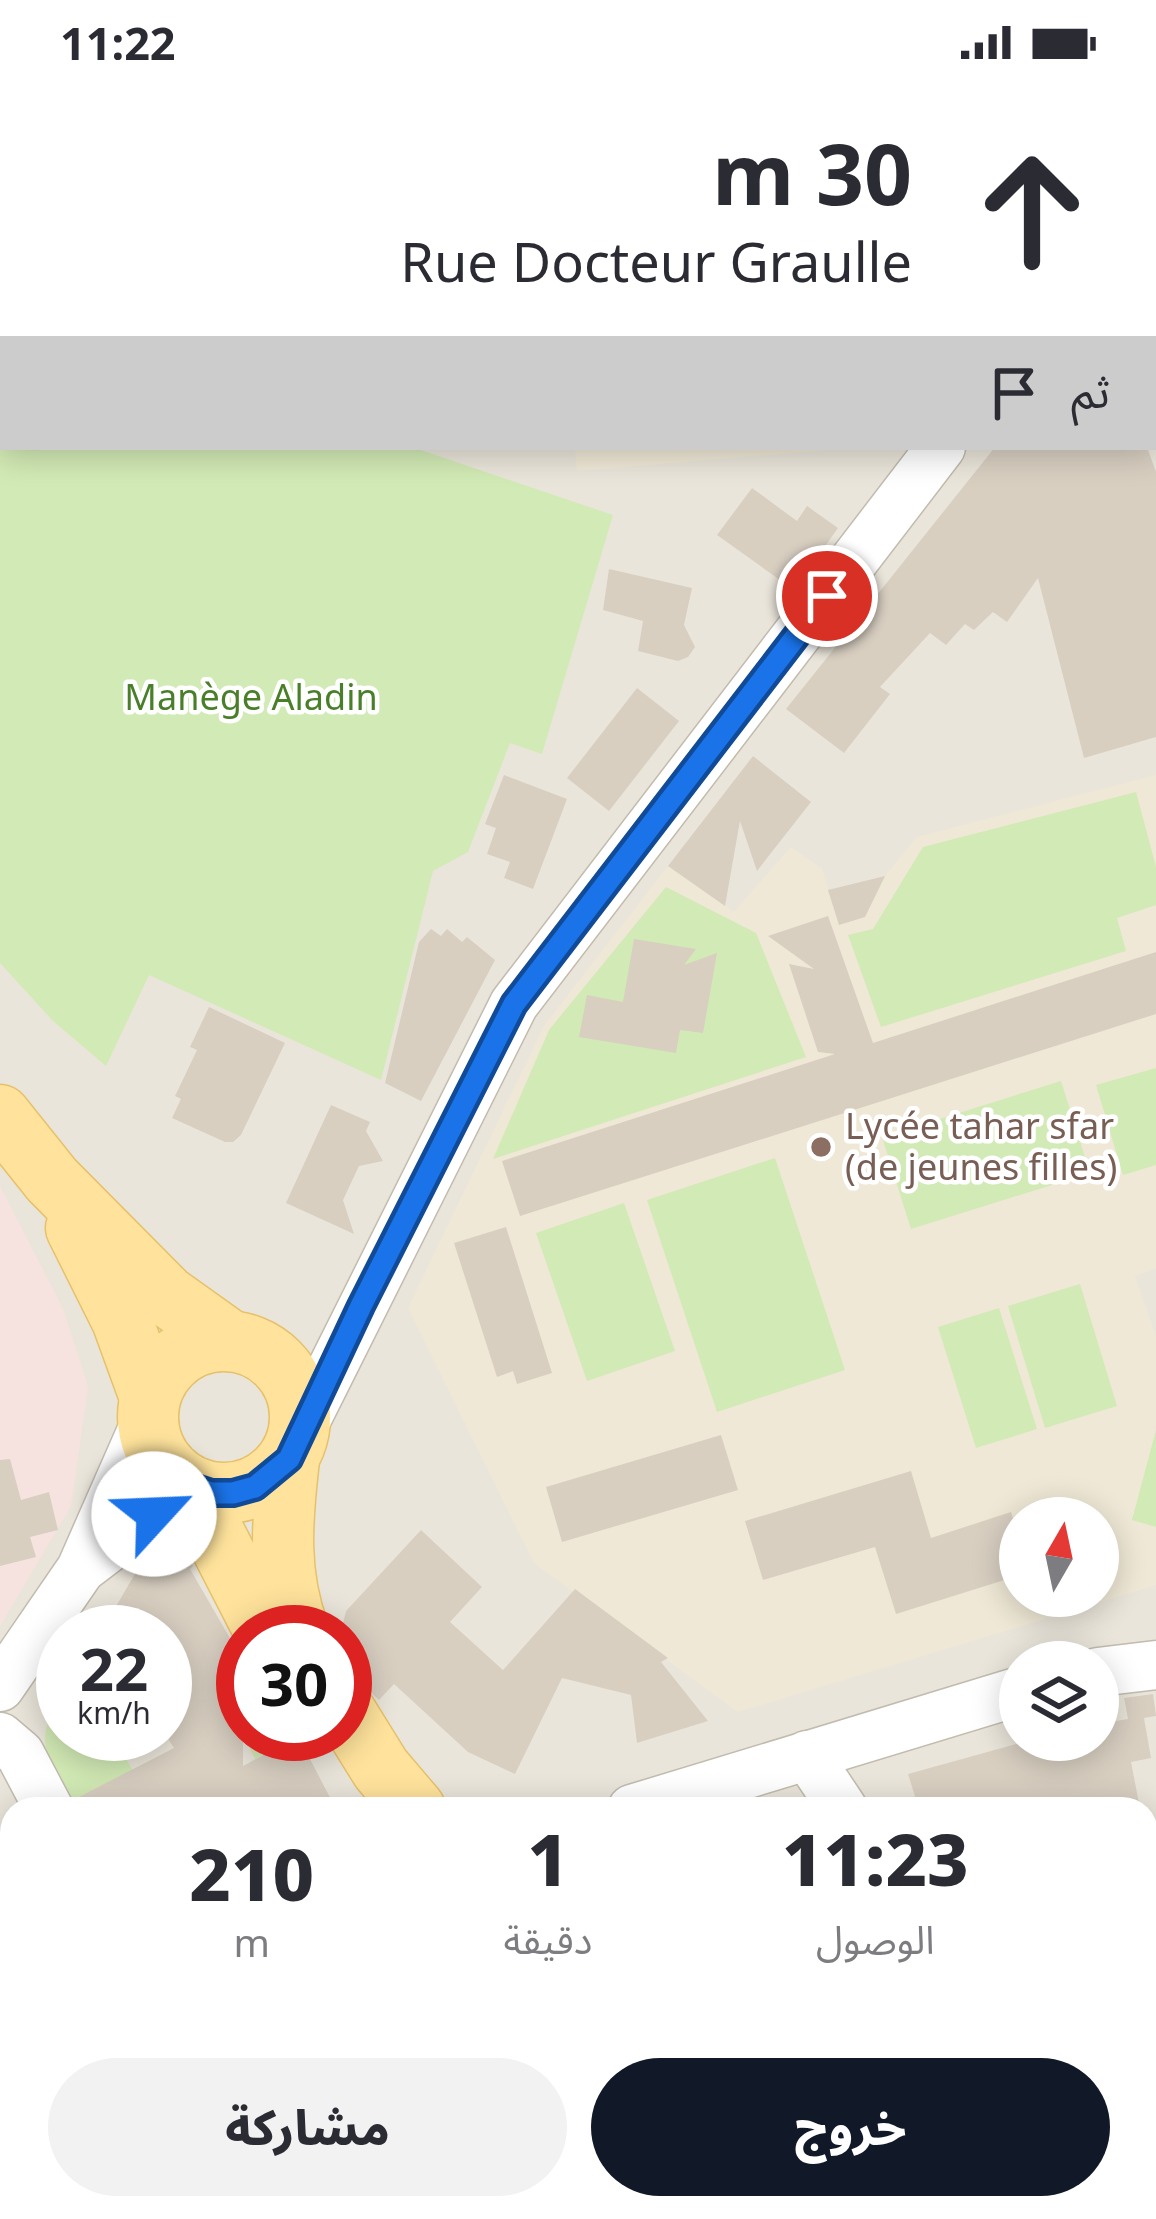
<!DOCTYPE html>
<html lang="ar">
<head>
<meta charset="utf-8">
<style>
	:root { --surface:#fff; --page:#f2f2f3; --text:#2b2b33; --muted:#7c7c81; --accent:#111827 }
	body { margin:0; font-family:"Noto Sans","Noto Sans Arabic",sans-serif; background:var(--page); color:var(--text); direction:rtl; height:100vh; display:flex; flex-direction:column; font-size:45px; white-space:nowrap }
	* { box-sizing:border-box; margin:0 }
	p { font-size:39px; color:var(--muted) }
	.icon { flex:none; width:66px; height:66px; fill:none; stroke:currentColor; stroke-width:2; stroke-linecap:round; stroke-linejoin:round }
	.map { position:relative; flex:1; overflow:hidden; direction:ltr }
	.panel { position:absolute; left:0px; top:1713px; width:1158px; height:423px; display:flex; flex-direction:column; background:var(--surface); border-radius:36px 36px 0 0; box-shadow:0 6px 30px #0003; direction:rtl }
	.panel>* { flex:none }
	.top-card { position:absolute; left:0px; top:0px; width:1158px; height:366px; box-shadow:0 6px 30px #0003; direction:rtl; background:#fff; color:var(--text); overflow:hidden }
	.needle { width:78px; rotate:9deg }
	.tools { position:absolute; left:999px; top:1413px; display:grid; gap:24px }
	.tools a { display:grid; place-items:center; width:120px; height:120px; border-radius:50%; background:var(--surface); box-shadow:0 6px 30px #0003; font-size:60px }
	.speed { position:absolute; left:36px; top:1521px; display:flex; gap:24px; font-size:60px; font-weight:700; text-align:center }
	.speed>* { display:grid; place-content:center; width:156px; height:156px; border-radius:50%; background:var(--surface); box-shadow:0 6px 30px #0003; line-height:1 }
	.speed small { font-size:30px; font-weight:400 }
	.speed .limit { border:18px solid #d22; background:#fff; color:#111 }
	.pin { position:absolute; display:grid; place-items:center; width:102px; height:102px; color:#fff; margin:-51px; border:6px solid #fff; border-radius:50%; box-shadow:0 3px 12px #0007 }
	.me { position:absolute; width:132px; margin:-66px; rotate:65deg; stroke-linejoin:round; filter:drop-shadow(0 0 9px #0008) }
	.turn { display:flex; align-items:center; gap:42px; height:252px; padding:0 48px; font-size:54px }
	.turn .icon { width:156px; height:156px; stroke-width:2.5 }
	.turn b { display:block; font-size:84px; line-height:102px }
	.then { display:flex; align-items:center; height:114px; padding:0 48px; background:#0003; gap:24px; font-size:45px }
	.eta { display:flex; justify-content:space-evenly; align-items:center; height:204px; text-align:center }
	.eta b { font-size:72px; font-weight:800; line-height:84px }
	.primary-button { display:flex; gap:24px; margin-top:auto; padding:24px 48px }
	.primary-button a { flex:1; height:138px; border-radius:72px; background:var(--accent); color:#fff; font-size:48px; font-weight:800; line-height:138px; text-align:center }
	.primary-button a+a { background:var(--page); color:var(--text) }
	.status { display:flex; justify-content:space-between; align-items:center; height:84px; padding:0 60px; background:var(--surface); direction:ltr }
	.status svg { height:33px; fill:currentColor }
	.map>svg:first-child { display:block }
</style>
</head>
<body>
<div class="status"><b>11:22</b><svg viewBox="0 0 49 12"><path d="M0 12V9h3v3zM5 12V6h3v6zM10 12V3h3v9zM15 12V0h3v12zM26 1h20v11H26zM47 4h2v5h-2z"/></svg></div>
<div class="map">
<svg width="1156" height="2135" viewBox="0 0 1156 2135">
	<rect width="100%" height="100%" fill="#f6f3ec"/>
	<path fill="#eae5da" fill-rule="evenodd" d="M0,0H1156V2135H0ZM3,3H1155V363H3ZM1020,1434H1098V1512H1020ZM63,1548H165V1650H63ZM243,1548H345V1650H243ZM1020,1578H1098V1656H1020ZM12,1725H1146V2124H12Z"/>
	<g fill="#efe8d6" fill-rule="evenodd">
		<polygon points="677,0 932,0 676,3"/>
		<polygon points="575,363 863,363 577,387"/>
		<path d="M1156,691V1184L1135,1192L1156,1253V1501L738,1628L534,1479L408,1224L544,942L668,782L734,828L791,763L822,785L839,840L865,833L885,792L917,753ZM1020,1434H1098V1512H1020Z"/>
	</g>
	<polygon fill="#f6e3e0" points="0,1102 63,1225 88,1302 71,1422 0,1542"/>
	<g fill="#d2eab5">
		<polygon points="0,332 3,363 412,363 613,431 542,670 510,659 468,768 433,787 381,996 149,891 106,982 53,937 0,879"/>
		<polygon points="1136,708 1156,783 1156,821 1117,834 1126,867 881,943 848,851 873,845 923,763"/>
		<polygon points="666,803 756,849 806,973 493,1075 549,946"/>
		<polygon points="1156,984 1156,1081 1123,1091 1096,1001"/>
		<polygon points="1061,997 1090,1089 911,1145 882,1053"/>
		<polygon points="775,1074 845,1286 717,1328 647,1116"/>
		<polygon points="624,1119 675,1267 587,1297 536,1149"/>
		<polygon points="1080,1200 1117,1322 1045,1344 1008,1222"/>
		<polygon points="999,1224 1037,1345 976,1364 938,1243"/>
		<polygon points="1156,1346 1156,1443 1132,1436"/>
		<path d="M63,1609V1650H109L133,1686L73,1716C46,1667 31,1661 63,1609Z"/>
		<polygon points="241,1646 243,1650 298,1652 255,1675"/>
		<polygon points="764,1713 804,1725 718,1725"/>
		<polygon points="12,2040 12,2124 55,2124 44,2135 17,2135 0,2121 0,2047"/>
		<polygon points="1038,2124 1082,2124 1089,2135 1006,2135"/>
	</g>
	<g fill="#d8cfc1">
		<polygon points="995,363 1147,363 1156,388 1156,653 1084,674 1038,494 1007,538 993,528 974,546 965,540 946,561 930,549 880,603 890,610 844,669 786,625"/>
		<polygon points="752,404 797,437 807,422 838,444 794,506 717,451"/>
		<polygon points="609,485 692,504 684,541 695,563 688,573 678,577 638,567 643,537 603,526"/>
		<polygon points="637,604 679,637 609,727 567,694"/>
		<polygon points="753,672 811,718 757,787 740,737 725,822 668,782"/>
		<polygon points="504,691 567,715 533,805 504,794 510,778 487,770 496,744 485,740"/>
		<polygon points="885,792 865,833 839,841 828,806"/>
		<polygon points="828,832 873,959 1156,868 1156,930 520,1132 502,1077 835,970 818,968 789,880 814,885 768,852"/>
		<polygon points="431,845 441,852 447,845 462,858 467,853 495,876 421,1017 385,999 419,858"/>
		<polygon points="634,855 696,865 684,881 717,869 703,949 680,946 676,969 579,953 587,911 623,918"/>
		<polygon points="209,923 285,959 241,1051 233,1058 225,1058 172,1034 181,1015 175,1012 197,966 190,963"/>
		<polygon points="331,1021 370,1038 366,1047 383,1077 359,1082 343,1116 354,1150 286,1119"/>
		<polygon points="506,1143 552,1289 517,1300 513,1287 497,1293 454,1159"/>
		<polygon points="721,1351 738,1406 562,1458 546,1403"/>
		<polygon points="10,1375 21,1416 49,1408 58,1446 30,1453 36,1473 0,1482 0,1376"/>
		<polygon points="911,1387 931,1454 1011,1428 1020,1458 1020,1491 896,1530 875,1463 763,1496 745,1437"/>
		<polygon points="421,1446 482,1503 450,1538 503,1586 575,1505 668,1574 661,1578 708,1637 637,1659 631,1611 562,1594 515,1690 468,1668 394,1600 379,1616 356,1595 345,1576 345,1548 341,1548 346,1527"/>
		<polygon points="161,1460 181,1460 193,1482 190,1485 238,1568 225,1576 243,1608 243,1682 298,1652 336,1725 77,1725 75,1715 174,1664 165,1650 165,1548 101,1548 146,1471"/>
		<polygon points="1153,1610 1156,1632 1144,1634 1151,1674 1131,1678 1139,1719 1105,1725 919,1725 908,1690 1031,1656 1098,1656 1098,1640 1128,1635 1124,1614"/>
	</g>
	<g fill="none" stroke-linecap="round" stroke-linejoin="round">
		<g stroke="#c2bbae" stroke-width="51">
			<g id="minor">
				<polyline points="155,0 158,3"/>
				<polyline points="504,3 512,0"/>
				<polyline points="0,198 3,196"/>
				<polyline points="300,1348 514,920 941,363"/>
				<polyline points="85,1482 190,1402"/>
				<polyline points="1098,1588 1156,1581"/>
				<polyline points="0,1603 81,1485 147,1335"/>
				<polyline points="0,1653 20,1670 49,1725"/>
				<polyline points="807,1671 843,1725"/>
				<polyline points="632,1725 1020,1607"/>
				<polyline points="1146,1884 1156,1884"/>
				<polyline points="302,2135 321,2124"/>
			</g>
		</g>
		<g stroke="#e6c16a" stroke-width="63">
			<g id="major">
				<polyline points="1028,0 1030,3"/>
				<polyline points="1117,0 1118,3"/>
				<polyline points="1155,78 1156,80"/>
				<polyline points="1155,188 1156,187"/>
				<polyline points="1155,307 1156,309"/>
				<polyline points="0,1031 52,1096 167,1212 230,1257"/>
				<polyline points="76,1144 122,1236 150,1313"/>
				<circle cx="224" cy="1333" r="76"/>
				<path d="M289,1375C282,1435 277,1490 299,1548"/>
				<polyline points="190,1402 265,1548"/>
				<polyline points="345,1627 381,1685 415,1725"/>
				<polyline points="628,2124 635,2135"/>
			</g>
		</g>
		<use href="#minor" stroke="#fff" stroke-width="48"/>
		<use href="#major" stroke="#ffe39c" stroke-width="60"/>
	</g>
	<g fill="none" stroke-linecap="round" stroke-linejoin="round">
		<g stroke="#114b97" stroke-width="30">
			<polyline id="route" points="154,1430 190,1402 211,1409 233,1409 255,1403 289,1375 361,1222 514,920 827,512"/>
		</g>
		<use href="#route" stroke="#1a73e8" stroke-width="21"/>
	</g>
	<circle fill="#8d6e63" stroke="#fff" stroke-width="4.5" cx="821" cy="1063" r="12"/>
	<g text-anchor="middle" stroke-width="9" stroke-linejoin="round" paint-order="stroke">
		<g font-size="36" fill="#4a7f2a" stroke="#fff">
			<text x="251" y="626">Manège Aladin</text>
		</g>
		<g font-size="36" fill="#785e54" stroke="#fff" text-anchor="start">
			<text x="845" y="1055">Lycée tahar sfar<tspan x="845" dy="41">(de jeunes filles)</tspan></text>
		</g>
	</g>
</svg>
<div class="tools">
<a><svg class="needle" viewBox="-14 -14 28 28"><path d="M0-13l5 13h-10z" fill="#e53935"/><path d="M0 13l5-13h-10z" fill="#7c7c81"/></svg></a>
<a><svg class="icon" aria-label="layers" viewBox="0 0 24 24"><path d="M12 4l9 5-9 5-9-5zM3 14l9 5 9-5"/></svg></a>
</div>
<div class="speed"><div>22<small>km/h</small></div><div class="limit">30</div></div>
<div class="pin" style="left:827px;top:512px;background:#d93025"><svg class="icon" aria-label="arrive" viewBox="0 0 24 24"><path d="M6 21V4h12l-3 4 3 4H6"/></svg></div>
<svg class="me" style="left:154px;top:1430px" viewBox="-20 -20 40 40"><circle r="19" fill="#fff"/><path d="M0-13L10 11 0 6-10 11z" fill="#1a73e8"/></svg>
<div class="top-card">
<div class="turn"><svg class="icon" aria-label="ahead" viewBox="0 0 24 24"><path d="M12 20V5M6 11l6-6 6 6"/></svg><div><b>30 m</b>Rue Docteur Graulle</div></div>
<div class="then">ثم<svg class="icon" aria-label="arrive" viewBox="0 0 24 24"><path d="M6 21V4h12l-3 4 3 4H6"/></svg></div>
</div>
<section class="panel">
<div class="eta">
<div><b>11:23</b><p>الوصول</p></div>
<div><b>1</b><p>دقيقة</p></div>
<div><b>210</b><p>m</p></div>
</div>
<div class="primary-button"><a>خروج</a><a>مشاركة</a></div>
</section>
</div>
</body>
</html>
